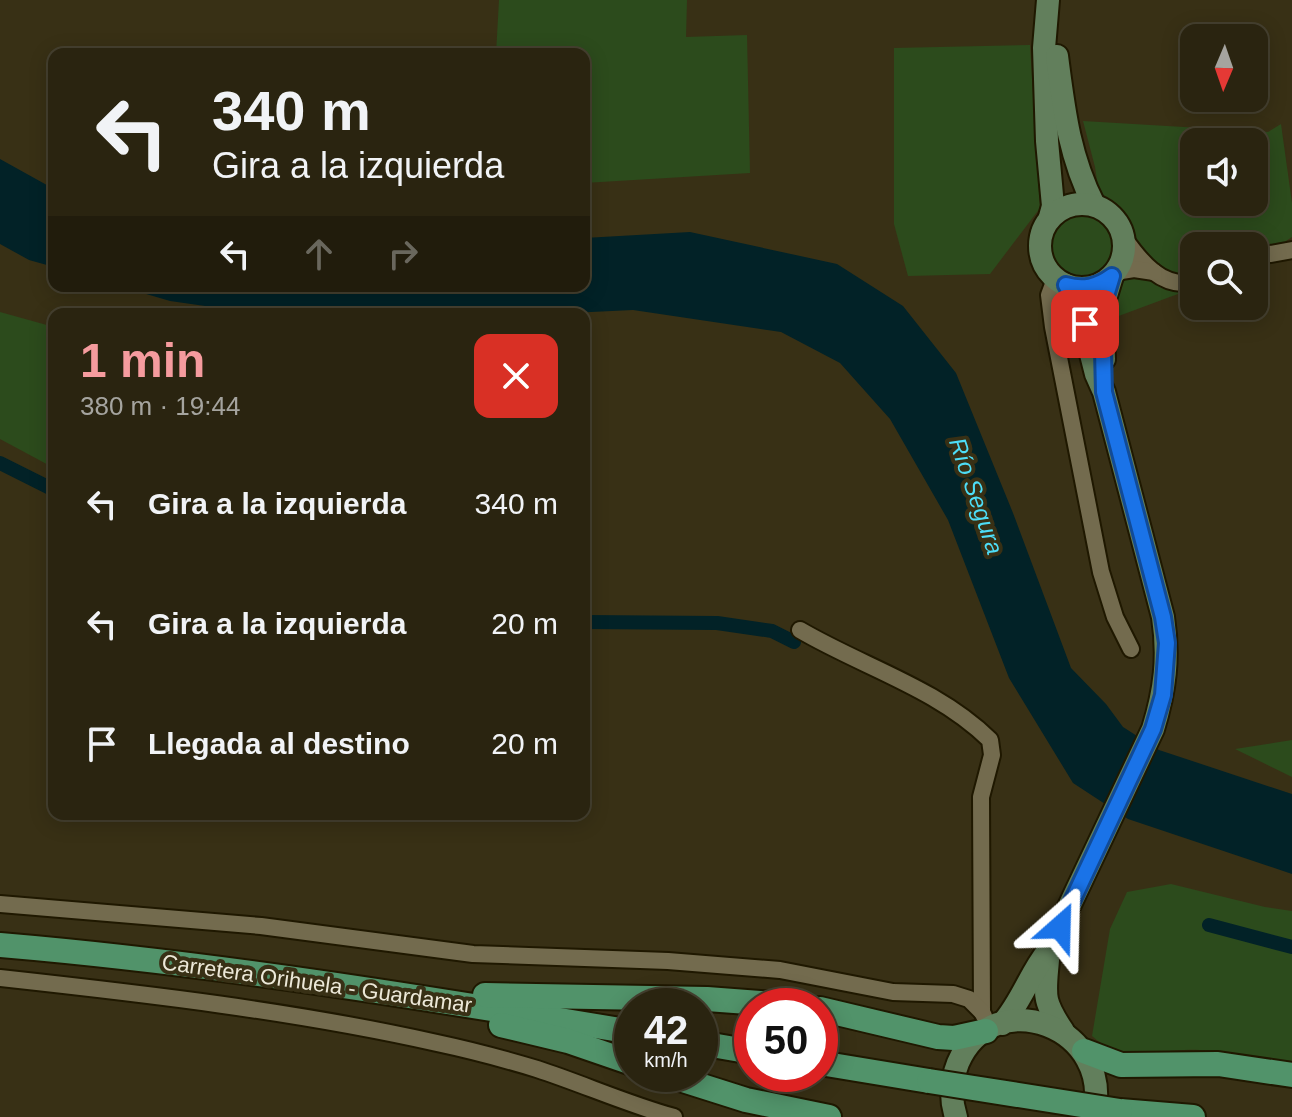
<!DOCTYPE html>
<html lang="es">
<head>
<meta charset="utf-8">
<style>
	:root { --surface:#2a2410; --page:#322c19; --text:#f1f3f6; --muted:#a5a49f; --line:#464130; --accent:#f59b9e }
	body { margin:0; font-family:Helvetica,sans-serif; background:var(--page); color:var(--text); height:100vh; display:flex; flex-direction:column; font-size:30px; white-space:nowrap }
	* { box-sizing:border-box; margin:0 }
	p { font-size:26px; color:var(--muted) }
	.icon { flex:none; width:44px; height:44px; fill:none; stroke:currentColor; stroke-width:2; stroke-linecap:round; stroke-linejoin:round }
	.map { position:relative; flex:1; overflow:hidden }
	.sheet { position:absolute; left:48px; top:308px; width:542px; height:512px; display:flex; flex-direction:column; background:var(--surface); border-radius:16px; box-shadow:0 4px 20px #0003,0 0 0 2px var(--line) }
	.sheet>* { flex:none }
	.guide { position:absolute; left:48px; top:48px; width:542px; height:244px; border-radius:16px; box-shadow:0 4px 20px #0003,0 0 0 2px var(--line); background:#2a2410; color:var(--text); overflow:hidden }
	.needle { width:52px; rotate:182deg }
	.fabs { position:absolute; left:1180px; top:24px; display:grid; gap:16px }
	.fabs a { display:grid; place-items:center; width:88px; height:88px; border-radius:16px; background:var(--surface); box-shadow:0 4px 20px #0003,0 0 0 2px var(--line); font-size:40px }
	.speed { position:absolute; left:614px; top:988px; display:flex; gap:16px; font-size:40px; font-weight:700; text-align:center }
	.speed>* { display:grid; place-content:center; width:104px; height:104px; border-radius:50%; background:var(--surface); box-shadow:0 4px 20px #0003,0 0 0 2px var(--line); line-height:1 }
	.speed small { font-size:20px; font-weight:400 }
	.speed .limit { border:12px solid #d22; background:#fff; color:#111 }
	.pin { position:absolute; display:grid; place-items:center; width:68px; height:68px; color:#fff; margin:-34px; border-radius:16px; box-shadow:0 4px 12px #0006 }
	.me { position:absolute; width:88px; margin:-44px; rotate:25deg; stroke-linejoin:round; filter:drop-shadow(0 0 6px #0008) }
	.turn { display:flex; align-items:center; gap:28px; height:168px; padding:0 32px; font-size:36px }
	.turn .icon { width:104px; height:104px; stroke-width:2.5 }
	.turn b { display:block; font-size:56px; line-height:68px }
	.lanes { display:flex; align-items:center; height:76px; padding:0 32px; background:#0003; justify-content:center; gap:40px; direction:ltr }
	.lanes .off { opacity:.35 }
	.round { display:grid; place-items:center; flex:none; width:84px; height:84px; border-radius:16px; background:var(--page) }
	.head { display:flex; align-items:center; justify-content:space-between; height:136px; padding:0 32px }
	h1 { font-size:48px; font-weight:700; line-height:60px; color:var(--accent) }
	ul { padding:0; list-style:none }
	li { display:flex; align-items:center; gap:24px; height:120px; padding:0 32px }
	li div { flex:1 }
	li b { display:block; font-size:30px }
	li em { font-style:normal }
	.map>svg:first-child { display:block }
</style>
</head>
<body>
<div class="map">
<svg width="1292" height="1117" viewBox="0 0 1292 1117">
	<rect width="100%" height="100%" fill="#383015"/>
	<g fill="#2c4b1c" fill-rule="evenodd">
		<polygon points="499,0 687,0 686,37 747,35 750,173 584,183 584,54 496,54"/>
		<polygon points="1030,45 1040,208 990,274 908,276 894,224 894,48"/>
		<path d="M1083,121L1268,132L1281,124L1292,203V237L1254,262V246H1194V288L1116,317L1109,265C1100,274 1089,281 1075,278C1026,268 1053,189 1103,220L1095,167ZM1194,142H1254V202H1194Z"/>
		<polygon points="0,312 54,327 54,468 0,439"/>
		<polygon points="1292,740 1292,777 1235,749"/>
		<path d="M1171,884L1265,907L1292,911V1064C1261,1059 1230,1052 1200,1050C1163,1047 1122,1064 1092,1036L1110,929L1127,892Z"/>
	</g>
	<g fill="#022227">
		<polygon points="0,159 54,189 54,267 29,260 0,244"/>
		<polygon points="690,232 837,264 903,306 956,373 1013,513 1071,668 1106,704 1123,727 1159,750 1292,794 1292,874 1128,819 1073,783 1009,678 948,520 890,419 840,363 781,332 633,310 549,314 261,314 170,301 119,286 584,286 584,238"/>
	</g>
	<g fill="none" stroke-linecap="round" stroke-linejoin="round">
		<g stroke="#022227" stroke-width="14">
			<polyline points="0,463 54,490"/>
			<polyline points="584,622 717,623 772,631 794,642"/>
			<polyline points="1209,925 1292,947"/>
		</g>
		<g stroke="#1f1800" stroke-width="20">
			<g id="minor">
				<path d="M1124,238C1141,262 1162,289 1194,282"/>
				<polyline points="1254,257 1292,250"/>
				<polyline points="1115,272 1134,269 1154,272"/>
				<polyline points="1055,279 1049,295 1053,327 1101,572 1115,617 1131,649"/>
				<path d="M800,630C863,667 937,688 990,740L992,755L981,797L982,1012L984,1016"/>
				<polyline points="0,904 261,926 473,954 668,961 780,970 893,992 953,994 969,999 982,1012"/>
				<path d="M0,978C146,994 294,1011 437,1043C470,1050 504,1059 537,1069C583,1084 627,1104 674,1117"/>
			</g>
		</g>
		<g stroke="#1f1800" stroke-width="26">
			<g id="secondary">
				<polyline points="1048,0 1044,48 1047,141 1053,206 1050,217"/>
				<path d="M1057,56C1064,110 1069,156 1094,205"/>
				<circle cx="1082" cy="246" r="42"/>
				<polyline points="1104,359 1102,309 1112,276"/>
				<path d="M1048,960C1045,995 1042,1000 1063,1031"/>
				<path d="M1002,1024C1022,1001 1030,973 1048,951L1153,729C1165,690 1169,657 1163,617L1104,392L1096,374L1079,307L1066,285"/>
				<path d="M956,1117C950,1099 951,1081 958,1063C993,981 1117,1027 1093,1117"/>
			</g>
		</g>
		<g stroke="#1f1800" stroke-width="28">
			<g id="primary">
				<path d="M0,945C212,963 422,997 632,1032"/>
				<polyline points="485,995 707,999 802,1006"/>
				<polyline points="820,1009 938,1037 954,1038 986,1031"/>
				<polyline points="501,1025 568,1041 632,1063"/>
				<polyline points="700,1043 752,1052"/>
				<polyline points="1084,1051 1121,1065 1218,1064 1292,1075"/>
				<polyline points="820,1063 929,1081"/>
				<polyline points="664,1074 746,1100 829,1117"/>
				<polyline points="1120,1111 1193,1117"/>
			</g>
		</g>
		<use href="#minor" stroke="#736b4e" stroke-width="16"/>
		<use href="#secondary" stroke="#627f5c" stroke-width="22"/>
		<use href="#primary" stroke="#51936a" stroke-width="24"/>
		<g stroke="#1f1800" stroke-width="28" stroke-linecap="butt">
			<polyline id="primary-bridge" points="929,1081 1120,1111"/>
		</g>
		<use href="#primary-bridge" stroke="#51936a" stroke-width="24"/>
	</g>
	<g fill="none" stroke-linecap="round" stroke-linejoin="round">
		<g stroke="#114b97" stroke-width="20">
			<path id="route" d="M1060,927L1153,729L1163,695L1167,643L1163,617L1104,392L1102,309L1112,276C1097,287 1083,290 1066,285L1079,307L1085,324"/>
		</g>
		<use href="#route" stroke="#1a73e8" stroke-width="14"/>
	</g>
	<g text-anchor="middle" stroke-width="8" stroke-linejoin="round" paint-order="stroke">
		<g font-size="22" fill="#ece8d8" stroke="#383015">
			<text transform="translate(317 983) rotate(8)" y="8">Carretera Orihuela - Guardamar</text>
		</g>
		<g font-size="24" font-style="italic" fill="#4dddf6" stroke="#383015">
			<text transform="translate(976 496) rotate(71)" y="8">Río Segura</text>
		</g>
	</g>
</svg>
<div class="fabs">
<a><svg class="needle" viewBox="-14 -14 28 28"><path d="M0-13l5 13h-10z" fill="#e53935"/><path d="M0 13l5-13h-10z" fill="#a5a49f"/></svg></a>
<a><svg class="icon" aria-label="sound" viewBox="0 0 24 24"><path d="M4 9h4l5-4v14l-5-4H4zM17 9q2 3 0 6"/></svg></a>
<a><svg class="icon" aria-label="search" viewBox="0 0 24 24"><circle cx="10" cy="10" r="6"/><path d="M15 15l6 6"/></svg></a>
</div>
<div class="speed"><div>42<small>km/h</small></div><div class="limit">50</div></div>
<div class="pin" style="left:1085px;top:324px;background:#d93025"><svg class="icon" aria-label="arrive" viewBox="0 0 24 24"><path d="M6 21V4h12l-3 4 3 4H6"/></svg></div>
<svg class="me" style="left:1060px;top:927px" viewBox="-20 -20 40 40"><path d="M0-17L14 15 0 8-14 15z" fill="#1a73e8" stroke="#fff" stroke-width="4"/></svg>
<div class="guide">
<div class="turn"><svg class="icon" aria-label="left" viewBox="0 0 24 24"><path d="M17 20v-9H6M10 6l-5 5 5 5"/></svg><div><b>340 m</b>Gira a la izquierda</div></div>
<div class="lanes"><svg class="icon" aria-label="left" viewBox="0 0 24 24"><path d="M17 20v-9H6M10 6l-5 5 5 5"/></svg><svg class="icon off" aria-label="ahead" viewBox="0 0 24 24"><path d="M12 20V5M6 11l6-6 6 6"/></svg><svg class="icon off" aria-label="right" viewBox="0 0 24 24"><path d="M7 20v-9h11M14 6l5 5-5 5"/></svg></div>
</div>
<section class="sheet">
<div class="head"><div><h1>1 min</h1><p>380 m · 19:44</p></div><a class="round" style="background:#d93025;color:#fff"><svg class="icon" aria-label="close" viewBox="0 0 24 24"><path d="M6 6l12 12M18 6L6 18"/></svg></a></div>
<ul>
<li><svg class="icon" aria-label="left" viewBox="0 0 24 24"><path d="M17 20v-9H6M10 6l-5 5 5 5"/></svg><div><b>Gira a la izquierda</b></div><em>340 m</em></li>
<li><svg class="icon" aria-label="left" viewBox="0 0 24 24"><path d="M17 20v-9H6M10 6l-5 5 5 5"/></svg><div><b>Gira a la izquierda</b></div><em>20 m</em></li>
<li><svg class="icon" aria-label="arrive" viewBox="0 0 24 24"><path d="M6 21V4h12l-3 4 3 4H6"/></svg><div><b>Llegada al destino</b></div><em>20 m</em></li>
</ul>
</section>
</div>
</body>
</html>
